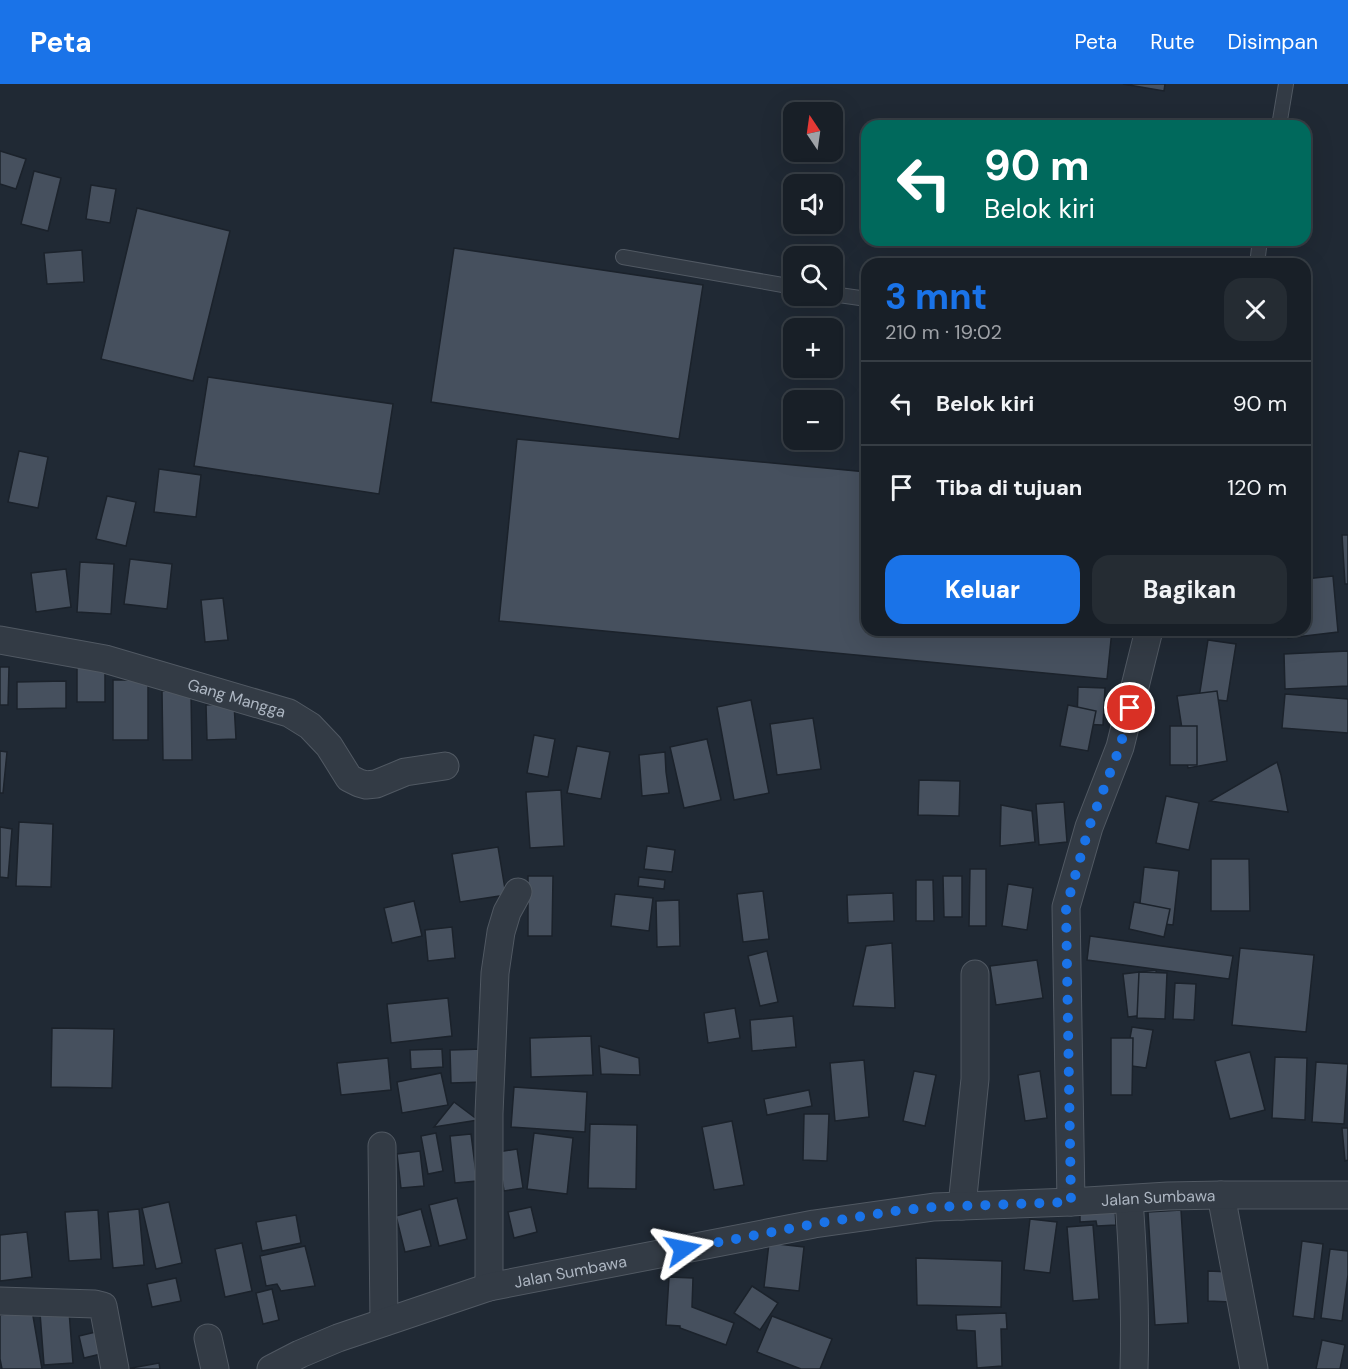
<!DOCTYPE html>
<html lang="id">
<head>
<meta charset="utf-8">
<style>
	:root { --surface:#181f27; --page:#252c33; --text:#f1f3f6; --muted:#9fa2a7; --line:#363d44; --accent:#1a73e8 }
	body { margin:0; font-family:"DM Sans",sans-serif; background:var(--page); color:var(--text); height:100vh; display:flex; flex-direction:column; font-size:22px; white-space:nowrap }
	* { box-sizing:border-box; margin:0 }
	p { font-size:20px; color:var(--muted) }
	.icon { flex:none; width:33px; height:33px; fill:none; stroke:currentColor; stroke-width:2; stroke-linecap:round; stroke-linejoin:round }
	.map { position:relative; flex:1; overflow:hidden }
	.side { position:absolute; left:861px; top:174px; width:450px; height:378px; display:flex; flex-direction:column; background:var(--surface); border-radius:18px; box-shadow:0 6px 24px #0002,0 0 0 2px var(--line) }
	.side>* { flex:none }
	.hud { position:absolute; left:861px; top:36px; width:450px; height:126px; border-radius:18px; box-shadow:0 6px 24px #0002,0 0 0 2px var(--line); background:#00695c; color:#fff; overflow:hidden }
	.needle { width:39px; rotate:347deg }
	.fabs { position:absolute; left:783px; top:18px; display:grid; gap:12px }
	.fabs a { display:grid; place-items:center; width:60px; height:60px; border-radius:12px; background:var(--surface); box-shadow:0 6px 24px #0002,0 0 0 2px var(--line); font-size:30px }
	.pin { position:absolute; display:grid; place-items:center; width:51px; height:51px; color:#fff; margin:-26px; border:3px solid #fff; border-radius:50%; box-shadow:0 2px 6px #0007 }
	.me { position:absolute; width:66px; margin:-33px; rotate:78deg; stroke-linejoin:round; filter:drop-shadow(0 0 4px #0008) }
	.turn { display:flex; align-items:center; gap:21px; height:126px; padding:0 24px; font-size:27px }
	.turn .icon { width:78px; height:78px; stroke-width:2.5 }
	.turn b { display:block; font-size:42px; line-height:51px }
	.round { display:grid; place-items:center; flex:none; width:63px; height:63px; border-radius:18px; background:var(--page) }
	.summary { display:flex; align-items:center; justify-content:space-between; height:102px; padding:0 24px }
	h1 { font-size:36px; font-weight:800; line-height:45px; color:var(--accent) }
	.primary-button { display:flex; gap:12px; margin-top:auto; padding:12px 24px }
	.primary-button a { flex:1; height:69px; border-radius:18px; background:var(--accent); color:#fff; font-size:24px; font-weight:800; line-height:69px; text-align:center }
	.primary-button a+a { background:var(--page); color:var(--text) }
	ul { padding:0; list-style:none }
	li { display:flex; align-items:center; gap:18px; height:84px; padding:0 24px; border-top:2px solid var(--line) }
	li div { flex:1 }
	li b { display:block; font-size:22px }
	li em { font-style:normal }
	header { display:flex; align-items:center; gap:36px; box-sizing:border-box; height:84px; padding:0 30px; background:var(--accent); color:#fff }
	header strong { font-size:28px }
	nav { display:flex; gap:33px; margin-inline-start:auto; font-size:21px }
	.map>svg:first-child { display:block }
</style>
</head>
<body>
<header>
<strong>Peta</strong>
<nav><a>Peta</a><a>Rute</a><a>Disimpan</a></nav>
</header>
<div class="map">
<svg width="1348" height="1285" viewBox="0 0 1348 1285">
	<rect width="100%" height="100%" fill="#202934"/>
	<g fill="#46505e" stroke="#1b222b" stroke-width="1.5">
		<polygon points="1123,0 1165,0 1164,7"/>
		<polygon points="0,67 26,75 16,105 0,100"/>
		<polygon points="34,87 61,94 48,147 21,140"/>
		<polygon points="91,101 116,105 110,139 86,135"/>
		<polygon points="137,124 230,147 193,297 101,275"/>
		<polygon points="454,164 703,201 679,355 431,318"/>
		<polygon points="82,166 84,198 47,200 44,169"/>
		<polygon points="208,293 393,320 379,410 194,382"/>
		<polygon points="517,355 867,388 867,546 1112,546 1107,595 499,537"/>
		<polygon points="19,367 48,373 38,424 8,418"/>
		<polygon points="159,385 201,391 196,433 154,428"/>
		<polygon points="107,412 136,418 126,462 96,455"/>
		<polygon points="1342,451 1348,451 1348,500 1345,500"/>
		<polygon points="130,475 172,480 167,525 124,520"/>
		<polygon points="80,478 114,480 111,530 77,528"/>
		<polygon points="66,485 71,523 36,528 31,489"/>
		<polygon points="1333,492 1338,548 1288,554 1287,546 1305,546 1305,495"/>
		<polygon points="223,514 228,556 205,558 201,516"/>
		<polygon points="1232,546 1267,546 1266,551"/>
		<polygon points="1208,556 1236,560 1227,617 1199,614"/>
		<polygon points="1348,567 1348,602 1285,605 1284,570"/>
		<rect x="77" y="580" width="28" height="38"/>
		<polygon points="0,583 9,583 8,621 0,621"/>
		<rect x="113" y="596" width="35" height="60"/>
		<polygon points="66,597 66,624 17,625 17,598"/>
		<polygon points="1078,603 1105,604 1103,641 1077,640"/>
		<polygon points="162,607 191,607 192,676 163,676"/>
		<polygon points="1217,607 1227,677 1188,684 1177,612"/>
		<polygon points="1285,610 1348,615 1348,649 1282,644"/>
		<polygon points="751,616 769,709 734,716 717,623"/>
		<polygon points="234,619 236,655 207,656 206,621"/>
		<polygon points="1068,621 1096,627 1088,667 1060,662"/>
		<polygon points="813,634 821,685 777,691 770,640"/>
		<rect x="1170" y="642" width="27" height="39"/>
		<polygon points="534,651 555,655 548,693 527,689"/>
		<polygon points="707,655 721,716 684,724 670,663"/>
		<polygon points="577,662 610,668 601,715 567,709"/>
		<polygon points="0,667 7,668 3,709 0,709"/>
		<polygon points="665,668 666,688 669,709 642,712 639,671"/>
		<polygon points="1277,678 1281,691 1288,728 1210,717"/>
		<polygon points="919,696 960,697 959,732 918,731"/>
		<polygon points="561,706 564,762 530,764 526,708"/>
		<polygon points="1166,712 1199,719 1189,766 1156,759"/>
		<polygon points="1064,718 1067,758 1039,761 1036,720"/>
		<polygon points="1001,721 1032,727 1035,758 1000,762"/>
		<polygon points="19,738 53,740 51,803 16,802"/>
		<polygon points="0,743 12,745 8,794 0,793"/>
		<polygon points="647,762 675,766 672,788 644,785"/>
		<polygon points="498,763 506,811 460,818 452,770"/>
		<polygon points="1211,775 1249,775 1250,827 1211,827"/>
		<polygon points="1144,783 1179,787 1173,841 1138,837"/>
		<polygon points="970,785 986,785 986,842 969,842"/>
		<polygon points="528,792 553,792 552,852 528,852"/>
		<polygon points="943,792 962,792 962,833 944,833"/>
		<polygon points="639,793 665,796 664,805 638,802"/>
		<polygon points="916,796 933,796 934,837 916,837"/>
		<polygon points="1008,800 1033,804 1027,846 1002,842"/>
		<polygon points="763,807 769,855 743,858 737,810"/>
		<polygon points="893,809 894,837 848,839 847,811"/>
		<polygon points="615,810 653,814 649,847 611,842"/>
		<polygon points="679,816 680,862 657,863 656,817"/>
		<polygon points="414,817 422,852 392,859 384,824"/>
		<polygon points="1134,818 1170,825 1164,853 1129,845"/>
		<polygon points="452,843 455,874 428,877 425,846"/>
		<polygon points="1090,852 1233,872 1229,895 1087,876"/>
		<polygon points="892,859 895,924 853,922 866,862"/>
		<polygon points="1240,864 1314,871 1306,948 1232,941"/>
		<polygon points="767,867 778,918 760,922 748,872"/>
		<polygon points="1037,876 1043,914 996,921 990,882"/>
		<polygon points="1156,886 1161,929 1128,933 1123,890"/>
		<polygon points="1139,888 1167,889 1165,935 1137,934"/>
		<polygon points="1175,899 1196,900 1194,936 1173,935"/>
		<polygon points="448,914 452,952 391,959 387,920"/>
		<polygon points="735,924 740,954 708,959 704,929"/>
		<polygon points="793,932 796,963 752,967 750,936"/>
		<polygon points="1132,943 1153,946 1146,984 1125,981"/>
		<polygon points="52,944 114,945 112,1004 51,1003"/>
		<polygon points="591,952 593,991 531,993 530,954"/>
		<polygon points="1111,954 1133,954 1132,1011 1111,1011"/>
		<polygon points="599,962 639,974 640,991 601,990"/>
		<polygon points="442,965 443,983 411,985 410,966"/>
		<polygon points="483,965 484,998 451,999 450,966"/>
		<polygon points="1250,968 1265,1026 1230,1035 1215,977"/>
		<polygon points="1275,973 1307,974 1305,1036 1272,1034"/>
		<polygon points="388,974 391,1006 341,1011 337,979"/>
		<polygon points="864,976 869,1033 835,1037 830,979"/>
		<polygon points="1316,978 1348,980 1344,1040 1312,1038"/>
		<polygon points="914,987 936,991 925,1042 903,1037"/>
		<polygon points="1040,987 1047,1034 1025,1037 1018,991"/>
		<polygon points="441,989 448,1021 402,1029 397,998"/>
		<polygon points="514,1003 587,1008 585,1048 511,1043"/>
		<polygon points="809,1006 812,1022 767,1031 764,1015"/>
		<polygon points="454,1018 478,1036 434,1043"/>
		<polygon points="804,1030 829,1030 827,1077 803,1076"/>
		<polygon points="732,1037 744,1101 714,1106 702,1043"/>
		<polygon points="590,1040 637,1041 636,1105 588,1104"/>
		<polygon points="1342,1044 1348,1044 1348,1076 1345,1077"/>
		<polygon points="436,1049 443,1087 428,1090 421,1052"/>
		<polygon points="534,1049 573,1054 567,1110 527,1105"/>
		<polygon points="471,1050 477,1097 455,1099 450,1052"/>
		<polygon points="517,1065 523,1104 504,1107 498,1068"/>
		<polygon points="420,1067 424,1102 401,1104 397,1070"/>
		<polygon points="457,1114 467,1155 439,1162 429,1121"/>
		<polygon points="169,1118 182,1179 156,1185 142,1124"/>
		<polygon points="531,1123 537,1148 514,1154 508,1128"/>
		<polygon points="1080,1124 1115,1124 1116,1141 1097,1142 1096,1137 1080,1138"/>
		<polygon points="139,1125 144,1181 113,1184 108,1128"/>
		<polygon points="421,1125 431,1162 405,1168 396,1132"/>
		<polygon points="98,1126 101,1175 69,1177 65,1128"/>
		<polygon points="1181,1126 1188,1239 1155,1241 1148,1128"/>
		<polygon points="296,1131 301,1159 262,1167 256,1138"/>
		<polygon points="1030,1135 1057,1138 1050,1189 1024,1186"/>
		<polygon points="1093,1141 1099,1215 1073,1217 1067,1143"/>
		<polygon points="27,1148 32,1193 0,1197 0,1151"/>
		<polygon points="1302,1157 1323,1160 1314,1235 1293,1232"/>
		<polygon points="242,1159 252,1207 225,1213 215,1165"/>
		<polygon points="769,1159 804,1163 799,1207 764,1203"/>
		<polygon points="305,1162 315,1202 281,1207 277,1200 266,1202 260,1172"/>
		<polygon points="1330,1165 1348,1167 1348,1191 1342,1237 1321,1234"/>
		<polygon points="916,1174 1002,1177 1001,1223 917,1221"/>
		<polygon points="1208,1187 1232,1188 1231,1218 1208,1217"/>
		<polygon points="669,1193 693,1194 692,1223 734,1239 726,1261 680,1244 680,1242 666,1241"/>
		<polygon points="176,1194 181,1217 152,1223 147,1200"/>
		<polygon points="752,1202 778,1219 760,1246 734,1229"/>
		<polygon points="272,1205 279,1236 263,1240 256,1209"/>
		<polygon points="32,1226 42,1285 2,1285 0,1275 0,1231"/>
		<polygon points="69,1227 73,1279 44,1281 40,1229"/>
		<polygon points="1006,1229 1007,1245 1001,1245 1002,1282 977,1284 975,1247 957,1246 956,1231"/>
		<polygon points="772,1232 832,1255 820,1285 801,1285 757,1268"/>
		<polygon points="104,1246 109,1268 84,1274 79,1252"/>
		<polygon points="1322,1256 1345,1261 1340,1285 1316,1285"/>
		<polygon points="159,1279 160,1285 126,1285"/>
	</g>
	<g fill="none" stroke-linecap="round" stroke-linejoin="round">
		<g stroke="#515963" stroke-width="16">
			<g id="service">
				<polyline points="1279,42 1286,0"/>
				<polyline points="623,173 794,203"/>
				<polyline points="1257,180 1260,156"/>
				<polyline points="832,210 867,215"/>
			</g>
		</g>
		<g stroke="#515963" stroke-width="29">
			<g id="minor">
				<path id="s1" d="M0,556L105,575L289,629L310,642L329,662L349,694L359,699L366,701L376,700L405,688L445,682"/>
				<polyline points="382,1062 384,1238"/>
				<polyline points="1221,1111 1254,1285"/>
				<path d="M1129,1115C1133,1171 1136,1228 1134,1285"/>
				<polyline points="1071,1118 1066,823 1089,743 1120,663 1149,546"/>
				<polyline points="962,1122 975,995 975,890"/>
				<polyline points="489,1203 489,1030 495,889 501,848 507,828 518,808"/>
				<polyline points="0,1217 95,1220 103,1222 115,1285"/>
				<polyline points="208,1254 215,1285"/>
				<path id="s2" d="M271,1285L300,1270L338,1254L489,1203L814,1140L934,1123L1071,1118L1168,1112L1221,1111H1348"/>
			</g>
		</g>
		<use href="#service" stroke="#333b45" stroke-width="14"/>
		<use href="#minor" stroke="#333b45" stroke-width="27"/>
	</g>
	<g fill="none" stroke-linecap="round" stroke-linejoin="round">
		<polyline stroke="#1a73e8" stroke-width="10" stroke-dasharray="0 18" points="683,1165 814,1140 895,1127 934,1123 1071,1118 1066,824 1089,743 1120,663 1130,624"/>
	</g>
	<g text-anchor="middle" stroke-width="4.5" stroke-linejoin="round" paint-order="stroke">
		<g font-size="16" fill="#adb6c2" stroke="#192029">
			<text dy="6" stroke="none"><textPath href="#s1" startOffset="244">Gang Mangga</textPath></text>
			<text dy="6" stroke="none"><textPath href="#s2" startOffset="910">Jalan Sumbawa</textPath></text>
			<text dy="6" stroke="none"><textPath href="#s2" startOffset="316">Jalan Sumbawa</textPath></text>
		</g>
	</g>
</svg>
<div class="fabs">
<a><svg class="needle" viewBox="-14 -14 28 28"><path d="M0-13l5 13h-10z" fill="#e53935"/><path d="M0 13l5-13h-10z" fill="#9fa2a7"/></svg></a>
<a><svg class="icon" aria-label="sound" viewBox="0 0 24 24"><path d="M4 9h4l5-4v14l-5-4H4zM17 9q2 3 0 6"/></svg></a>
<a><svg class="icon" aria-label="search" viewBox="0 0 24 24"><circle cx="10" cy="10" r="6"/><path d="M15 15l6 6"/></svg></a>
<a>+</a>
<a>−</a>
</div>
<div class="pin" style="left:1130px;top:624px;background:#d93025"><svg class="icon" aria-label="arrive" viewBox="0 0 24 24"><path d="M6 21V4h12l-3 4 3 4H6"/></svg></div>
<svg class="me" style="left:683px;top:1165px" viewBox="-20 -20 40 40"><path d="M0-17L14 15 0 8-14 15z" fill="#1a73e8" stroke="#fff" stroke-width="4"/></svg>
<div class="hud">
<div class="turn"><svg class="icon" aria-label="left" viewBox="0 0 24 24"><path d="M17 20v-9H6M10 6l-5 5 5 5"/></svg><div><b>90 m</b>Belok kiri</div></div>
</div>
<section class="side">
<div class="summary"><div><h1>3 mnt</h1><p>210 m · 19:02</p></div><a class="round"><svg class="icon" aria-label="close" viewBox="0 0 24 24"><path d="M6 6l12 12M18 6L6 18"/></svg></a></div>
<ul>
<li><svg class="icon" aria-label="left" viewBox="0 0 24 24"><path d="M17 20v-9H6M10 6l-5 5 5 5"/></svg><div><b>Belok kiri</b></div><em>90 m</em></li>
<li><svg class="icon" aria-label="arrive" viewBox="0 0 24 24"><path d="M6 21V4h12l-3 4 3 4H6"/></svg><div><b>Tiba di tujuan</b></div><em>120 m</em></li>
</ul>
<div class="primary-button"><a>Keluar</a><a>Bagikan</a></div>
</section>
</div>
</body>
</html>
